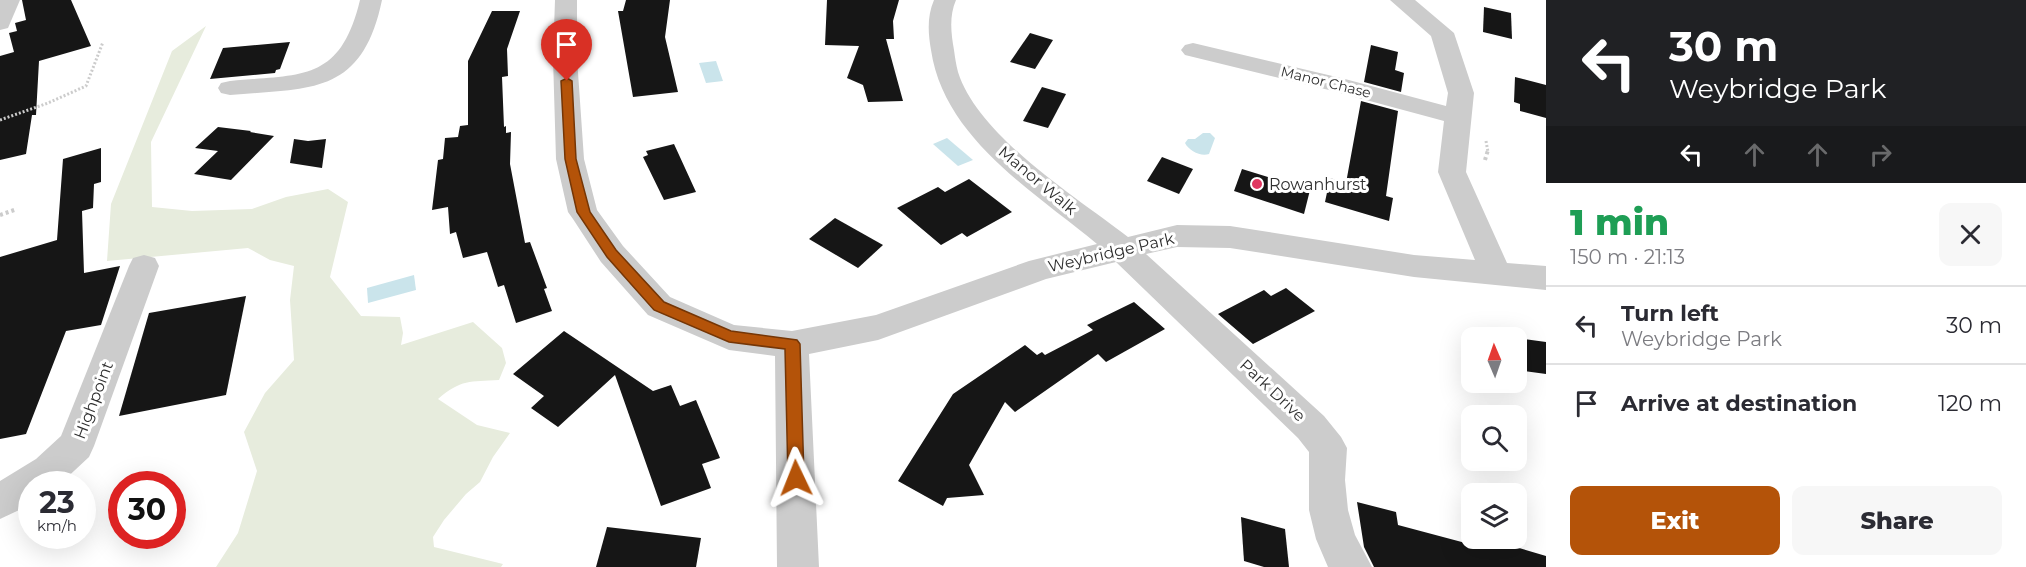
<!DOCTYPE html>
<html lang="en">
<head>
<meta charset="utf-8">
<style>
	:root { --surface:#fff; --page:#f7f7f7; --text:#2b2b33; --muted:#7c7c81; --line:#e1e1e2; --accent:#b45309 }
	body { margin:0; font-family:Montserrat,sans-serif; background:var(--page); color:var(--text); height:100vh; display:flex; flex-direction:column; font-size:22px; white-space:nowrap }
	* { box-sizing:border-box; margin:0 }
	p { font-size:20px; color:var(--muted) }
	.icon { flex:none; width:33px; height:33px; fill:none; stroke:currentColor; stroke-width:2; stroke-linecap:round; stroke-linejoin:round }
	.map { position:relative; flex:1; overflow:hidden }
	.side { display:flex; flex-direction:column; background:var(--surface); width:480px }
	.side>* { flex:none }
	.top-card { background:#202124; color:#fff; overflow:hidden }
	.needle { width:39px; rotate:358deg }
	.tools { position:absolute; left:1461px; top:327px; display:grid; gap:12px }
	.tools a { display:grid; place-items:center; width:66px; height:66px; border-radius:12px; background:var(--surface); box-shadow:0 6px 24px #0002; font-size:30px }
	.speed { position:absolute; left:18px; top:471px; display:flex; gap:12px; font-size:30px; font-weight:700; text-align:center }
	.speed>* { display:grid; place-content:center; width:78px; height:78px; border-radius:50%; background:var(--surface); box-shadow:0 6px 24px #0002; line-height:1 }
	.speed small { font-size:15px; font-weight:400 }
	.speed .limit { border:9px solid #d22; background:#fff; color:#111 }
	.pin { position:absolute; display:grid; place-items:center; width:51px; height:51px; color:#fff; margin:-62px -26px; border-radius:50% 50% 50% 0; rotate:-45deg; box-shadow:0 0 6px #0007 }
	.pin .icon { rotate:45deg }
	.me { position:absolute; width:66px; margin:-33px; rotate:358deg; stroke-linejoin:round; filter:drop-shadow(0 0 4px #0008) }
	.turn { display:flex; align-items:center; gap:21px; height:126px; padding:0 24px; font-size:27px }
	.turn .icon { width:78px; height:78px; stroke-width:2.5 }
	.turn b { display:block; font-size:42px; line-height:51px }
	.lanes { display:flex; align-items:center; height:57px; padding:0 24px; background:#0003; justify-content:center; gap:30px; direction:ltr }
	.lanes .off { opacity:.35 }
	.round { display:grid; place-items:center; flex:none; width:63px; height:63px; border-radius:12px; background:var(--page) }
	.head { display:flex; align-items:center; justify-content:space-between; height:102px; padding:0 24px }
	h1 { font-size:36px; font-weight:800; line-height:45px; color:#1e9e55 }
	.primary-button { display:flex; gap:12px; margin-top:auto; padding:12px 24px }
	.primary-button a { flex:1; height:69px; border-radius:12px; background:var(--accent); color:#fff; font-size:24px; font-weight:800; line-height:69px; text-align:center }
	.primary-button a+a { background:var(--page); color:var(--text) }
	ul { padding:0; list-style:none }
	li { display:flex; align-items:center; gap:18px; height:78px; padding:0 24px; border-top:2px solid var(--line) }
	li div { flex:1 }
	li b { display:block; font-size:22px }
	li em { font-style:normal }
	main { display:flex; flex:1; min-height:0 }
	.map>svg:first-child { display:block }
</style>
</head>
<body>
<main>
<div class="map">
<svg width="1546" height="567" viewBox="0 0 1546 567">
	<rect width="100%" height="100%" fill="#fff"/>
	<path fill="#e7ecdd" d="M206,26L151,142L152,207L192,211L252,209L286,197L328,189L348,202L330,277L361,316L400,317L403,333L401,345L473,322L502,348L506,363L499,380C470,382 461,379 438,399L477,425L510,433L493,457L480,482L466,494L444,520L433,537L434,547L503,564L501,567H216L238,533L257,471L244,432L265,393L294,360L290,300L294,266L270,260L248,248L107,261L111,204L172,51Z"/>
	<g fill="#cae4eb">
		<polygon points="716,61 723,81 706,83 699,63"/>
		<path d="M1203,133H1210L1215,138L1209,154C1201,157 1189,151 1185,143L1188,139H1195Z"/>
		<polygon points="947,138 973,160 958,166 933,144"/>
		<polygon points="414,275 416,290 368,303 367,288"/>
	</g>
	<g fill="#161616">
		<polygon points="22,0 71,0 91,46 39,61 36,115 32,115 26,154 0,160 0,56 14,52 9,33 17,31 15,23 26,20"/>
		<polygon points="626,0 670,0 665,37 678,92 633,97 618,11 623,11"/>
		<polygon points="827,0 899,0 893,21 894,39 886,39 903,101 868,102 863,85 847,78 859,46 825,45"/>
		<polygon points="1484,7 1511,13 1512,39 1483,32"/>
		<polygon points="492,11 520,11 507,49 508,76 502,77 504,127 506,126 506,133 511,132 510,164 525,243 530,242 547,288 544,289 552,311 516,323 504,285 498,287 487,252 463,258 456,232 450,234 448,207 432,210 438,160 443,159 445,138 458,137 460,126 468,125 468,61"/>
		<polygon points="1030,33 1053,40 1035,69 1010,62"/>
		<polygon points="290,42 280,69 276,70 275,73 210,79 223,48"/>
		<polygon points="1371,45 1398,52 1395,70 1404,73 1401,92 1364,82"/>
		<polygon points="1515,77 1546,85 1546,118 1520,111 1520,104 1514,102"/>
		<polygon points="1042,87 1066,94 1048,128 1023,121"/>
		<polygon points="1361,101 1398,111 1386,196 1393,198 1389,221 1325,202 1330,178 1346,183"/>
		<polygon points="218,127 251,131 250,132 274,136 231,180 194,174 218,151 195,148"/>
		<polygon points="294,139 308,141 326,139 322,168 290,163"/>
		<polygon points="674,144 696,192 664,200 643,157 648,155 646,151"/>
		<polygon points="101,148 101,182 94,184 93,208 82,211 84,273 120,266 101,325 66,331 26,434 0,439 0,257 57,240 63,159"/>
		<polygon points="1162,157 1193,169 1179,194 1147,181"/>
		<polygon points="1242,169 1310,190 1304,214 1234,191"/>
		<polygon points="969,179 1012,212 967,237 962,233 941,245 897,208 938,187 945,192"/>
		<polygon points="835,218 883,245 858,268 809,239"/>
		<polygon points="1286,288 1315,311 1253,344 1218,314 1264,290 1271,296"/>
		<polygon points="246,296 226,395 119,416 149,313"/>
		<polygon points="1134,302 1165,329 1106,362 1098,354 1015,412 1005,402 969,465 984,495 947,498 943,506 898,481 953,394 1025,345 1037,355 1042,352 1045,355 1093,330 1087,325"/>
		<polygon points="564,331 653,391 671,385 680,406 696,400 720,458 702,464 711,488 661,506 615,375 558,427 531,408 544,396 513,374"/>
		<polygon points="1516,338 1546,342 1546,374 1516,370"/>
		<polygon points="1357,502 1396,512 1398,525 1473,545 1472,538 1485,538 1546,556 1546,567 1374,567 1364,547"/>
		<polygon points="1241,517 1285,529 1289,567 1264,567 1244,561"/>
		<polygon points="607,527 701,538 696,567 596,567"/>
	</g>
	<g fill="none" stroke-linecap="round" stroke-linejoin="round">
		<g stroke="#ccc" stroke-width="3" stroke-dasharray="2 2" stroke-linecap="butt">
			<polyline points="0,120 48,103 86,86 103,42"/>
			<polyline points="1486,141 1488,152"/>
		</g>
		<g stroke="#ccc" stroke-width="4" stroke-dasharray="3 3" stroke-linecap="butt">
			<polyline points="1485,160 1488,150"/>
			<polyline points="0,215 17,209"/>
		</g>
		<g fill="#ccc" fill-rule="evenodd">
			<polygon points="0,0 20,0 8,28 0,30"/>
			<path d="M360,0H382C362,96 310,88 230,95L221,93L218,88L221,83L230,81C301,74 340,83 360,0Z"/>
			<path d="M555,0H577V58L584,159L597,210L623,246L670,297L734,325L792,331L876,315L1029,261L1097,244C1033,191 944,138 931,50C928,33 927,16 934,0H956C949,16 951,33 954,50C955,57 956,65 958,72C978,136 1076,197 1128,237L1177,225L1230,226L1414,255L1475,260L1438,172L1444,121L1329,90L1185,55L1181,50L1185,45L1193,43L1345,79L1446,106L1448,93L1431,36L1390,0H1415L1454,33L1474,93L1466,172L1507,263L1546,266V290L1414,277L1230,248L1177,247L1146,254L1324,416L1341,437L1347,448L1345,480L1348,510L1355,535L1372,567H1328L1316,539L1309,510V452L1298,438L1116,262L1046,279L878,340L809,354L819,567H777L775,356L729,350L648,315L601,262L573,219L568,212L556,159L553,58Z"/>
			<polygon points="144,255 155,258 159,266 94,446 89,457 60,484 32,484 32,504 0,519 0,481 36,459 61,436 129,266 133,258"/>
		</g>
	</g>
	<polygon fill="#b45309" stroke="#753606" stroke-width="1.5" points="567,78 572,81 576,159 590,212 616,250 664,302 731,331 797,340 800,344 804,478 802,483 796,485 790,483 788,478 785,349 729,342 654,310 607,257 577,212 565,159 561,81"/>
	<circle fill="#e03760" stroke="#fff" stroke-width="2" cx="1257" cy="184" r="6"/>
	<g text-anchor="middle" stroke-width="6" stroke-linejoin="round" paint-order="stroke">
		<g font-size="14" fill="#2f2f2f" stroke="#fff">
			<text transform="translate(1326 82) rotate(14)" y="5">Manor Chase</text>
		</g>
		<g font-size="16" fill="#2f2f2f" stroke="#fff">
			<text transform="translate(1038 180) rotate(40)" y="6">Manor Walk</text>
			<text transform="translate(1111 252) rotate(-13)" y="6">Weybridge Park</text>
			<text transform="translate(1273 390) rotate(43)" y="6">Park Drive</text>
			<text transform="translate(93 400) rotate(-69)" y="6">Highpoint</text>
		</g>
		<g font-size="16" fill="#2f2f2f" stroke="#fff" text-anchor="start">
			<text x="1269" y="190">Rowanhurst</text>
		</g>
	</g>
</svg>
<div class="tools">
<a><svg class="needle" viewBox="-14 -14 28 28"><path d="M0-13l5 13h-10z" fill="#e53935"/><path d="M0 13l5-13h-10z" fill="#7c7c81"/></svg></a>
<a><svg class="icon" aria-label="search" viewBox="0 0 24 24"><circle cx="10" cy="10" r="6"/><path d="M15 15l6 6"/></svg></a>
<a><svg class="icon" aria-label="layers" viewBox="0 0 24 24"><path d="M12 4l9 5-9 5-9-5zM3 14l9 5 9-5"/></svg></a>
</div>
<div class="speed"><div>23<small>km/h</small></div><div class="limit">30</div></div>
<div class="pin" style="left:567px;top:81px;background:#d93025"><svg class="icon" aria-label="arrive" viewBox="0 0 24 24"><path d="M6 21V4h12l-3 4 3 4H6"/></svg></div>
<svg class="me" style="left:796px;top:478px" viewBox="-20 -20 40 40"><path d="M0-17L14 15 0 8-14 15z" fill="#b45309" stroke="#fff" stroke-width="4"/></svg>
</div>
<section class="side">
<div class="top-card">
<div class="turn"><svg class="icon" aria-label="left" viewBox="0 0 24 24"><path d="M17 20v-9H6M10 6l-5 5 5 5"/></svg><div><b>30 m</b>Weybridge Park</div></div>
<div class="lanes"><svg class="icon" aria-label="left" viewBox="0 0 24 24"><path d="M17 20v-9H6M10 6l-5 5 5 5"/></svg><svg class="icon off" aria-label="ahead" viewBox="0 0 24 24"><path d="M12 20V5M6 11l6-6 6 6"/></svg><svg class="icon off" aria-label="ahead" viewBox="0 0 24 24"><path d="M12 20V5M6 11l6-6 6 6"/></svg><svg class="icon off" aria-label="right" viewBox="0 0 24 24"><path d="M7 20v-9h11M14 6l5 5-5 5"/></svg></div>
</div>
<div class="head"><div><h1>1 min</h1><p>150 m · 21:13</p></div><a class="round"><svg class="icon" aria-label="close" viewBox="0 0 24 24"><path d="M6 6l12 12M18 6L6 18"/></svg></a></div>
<ul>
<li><svg class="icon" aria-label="left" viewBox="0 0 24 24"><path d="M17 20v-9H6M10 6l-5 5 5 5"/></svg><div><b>Turn left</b><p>Weybridge Park</p></div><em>30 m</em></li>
<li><svg class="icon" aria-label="arrive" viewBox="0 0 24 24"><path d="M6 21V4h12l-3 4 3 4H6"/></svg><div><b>Arrive at destination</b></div><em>120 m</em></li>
</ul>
<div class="primary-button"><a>Exit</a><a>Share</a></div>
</section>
</main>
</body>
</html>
